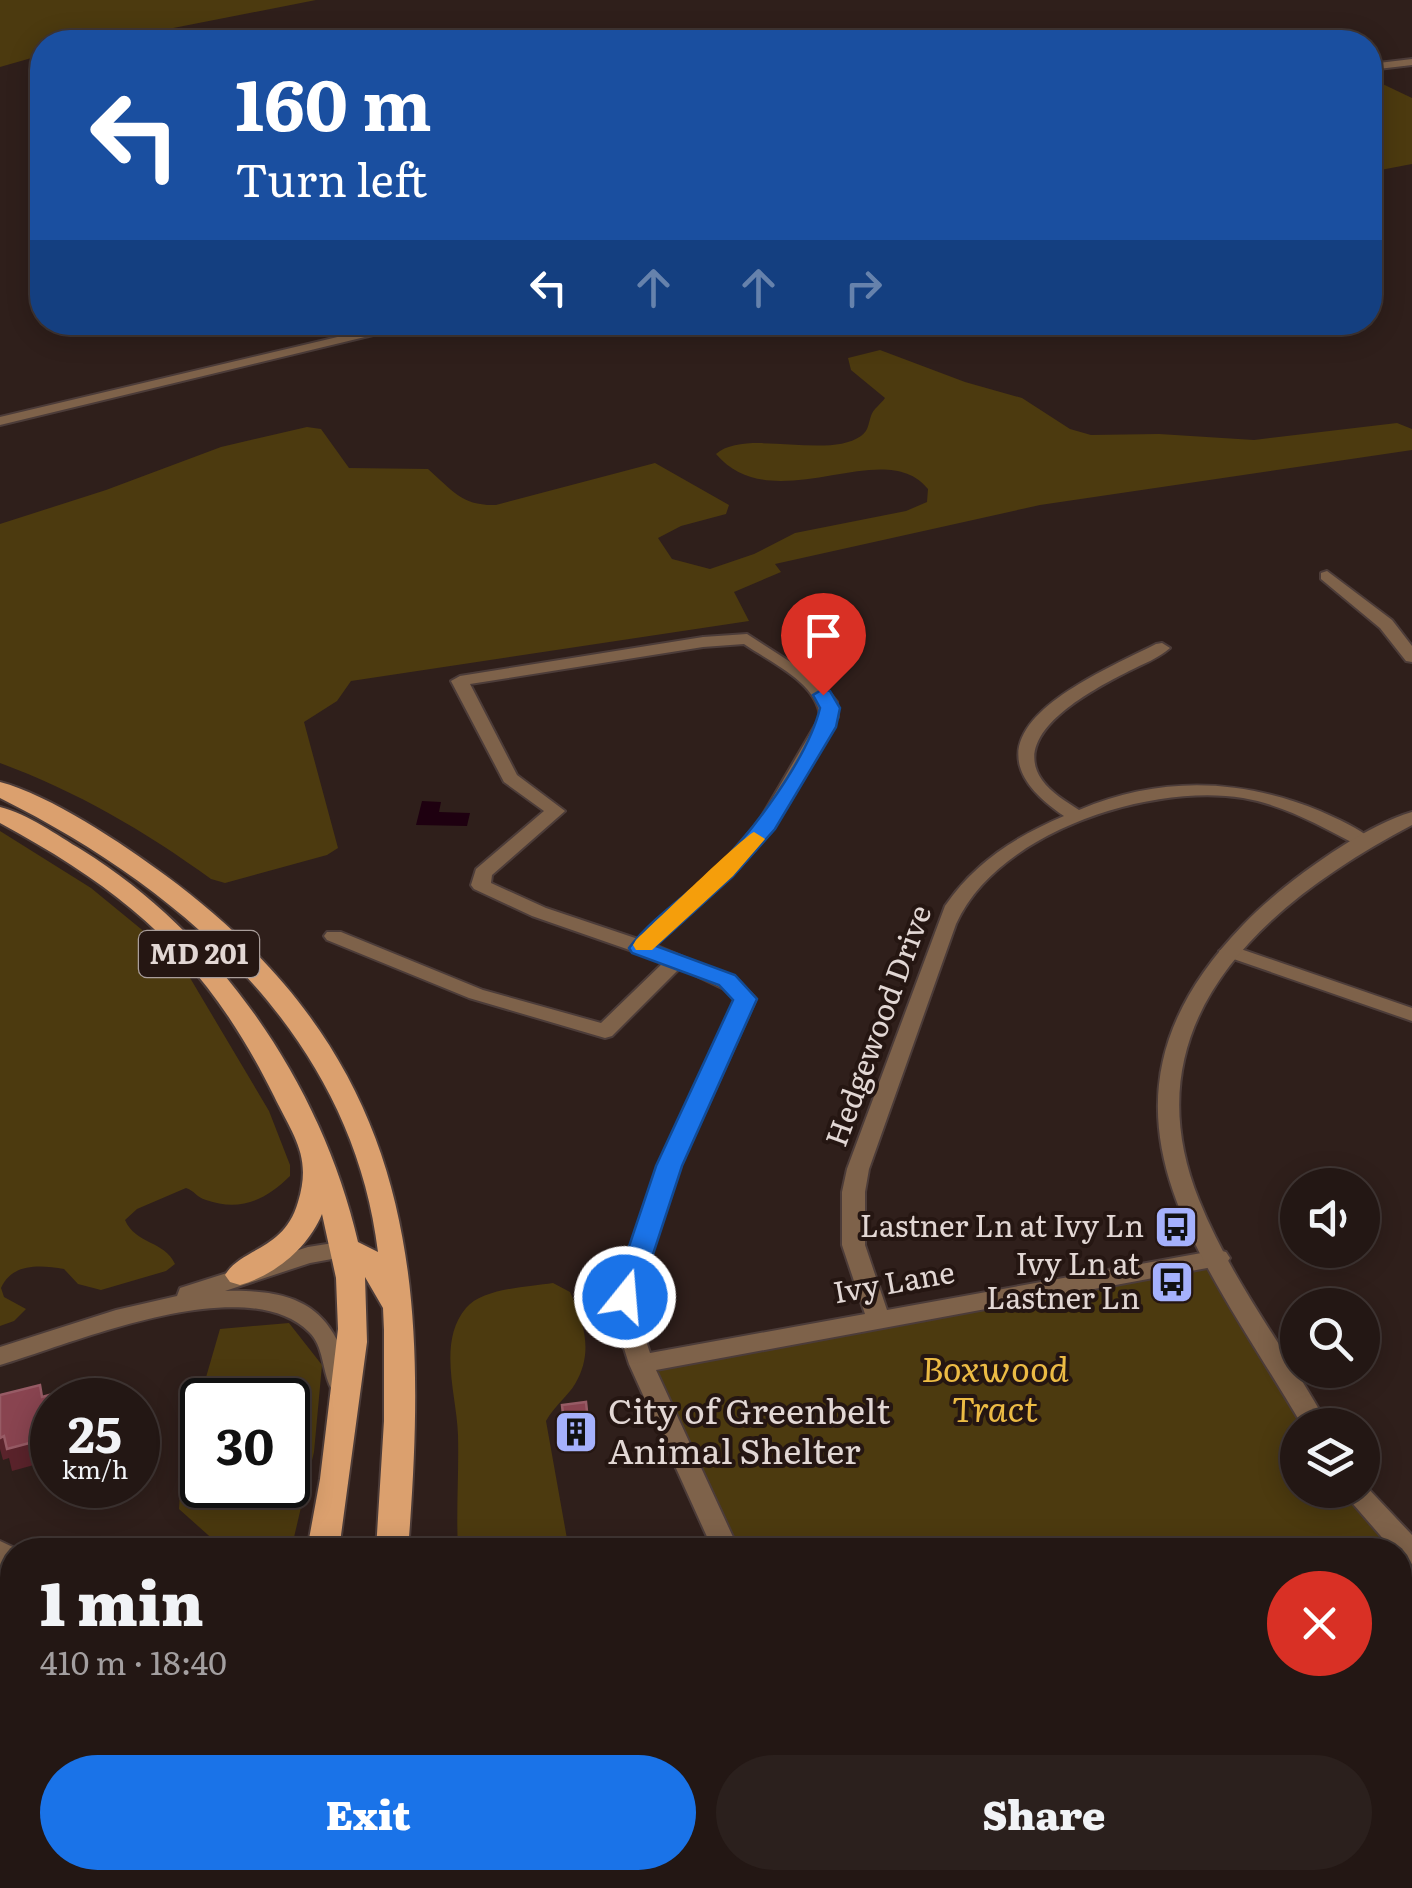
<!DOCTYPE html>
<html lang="en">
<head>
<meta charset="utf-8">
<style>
	:root { --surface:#231714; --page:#2b201d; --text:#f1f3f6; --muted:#a39fa0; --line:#403634; --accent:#1a73e8 }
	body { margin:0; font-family:Literata,serif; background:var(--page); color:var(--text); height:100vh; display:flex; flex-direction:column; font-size:38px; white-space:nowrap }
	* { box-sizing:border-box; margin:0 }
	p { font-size:32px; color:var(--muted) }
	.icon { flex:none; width:55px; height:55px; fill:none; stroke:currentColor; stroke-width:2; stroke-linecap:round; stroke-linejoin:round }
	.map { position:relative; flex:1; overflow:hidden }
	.details { position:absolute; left:0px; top:1538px; width:1412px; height:352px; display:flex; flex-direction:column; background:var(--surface); border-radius:40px 40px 0 0; box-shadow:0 5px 25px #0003,0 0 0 2px var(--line) }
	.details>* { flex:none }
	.hud { position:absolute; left:30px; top:30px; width:1352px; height:305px; border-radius:40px; box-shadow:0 5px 25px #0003,0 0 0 2px var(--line); background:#1a4fa0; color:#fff; overflow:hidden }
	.buttons { position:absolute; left:1280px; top:1168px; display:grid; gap:20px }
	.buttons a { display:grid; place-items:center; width:100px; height:100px; border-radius:50%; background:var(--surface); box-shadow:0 5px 25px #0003,0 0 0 2px var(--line); font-size:50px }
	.speed { position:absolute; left:30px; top:1378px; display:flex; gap:20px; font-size:50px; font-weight:700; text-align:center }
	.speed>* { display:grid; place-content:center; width:130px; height:130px; border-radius:50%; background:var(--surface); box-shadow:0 5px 25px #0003,0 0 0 2px var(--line); line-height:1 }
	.speed small { font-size:25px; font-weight:400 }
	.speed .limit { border:5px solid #111; border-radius:15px; background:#fff; color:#111 }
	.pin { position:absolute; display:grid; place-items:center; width:85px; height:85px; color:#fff; margin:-102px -42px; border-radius:50% 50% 50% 0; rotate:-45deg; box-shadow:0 0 10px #0007 }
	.pin .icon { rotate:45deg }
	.me { position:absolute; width:110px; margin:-55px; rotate:17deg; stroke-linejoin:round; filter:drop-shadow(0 0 8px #0008) }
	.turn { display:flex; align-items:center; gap:35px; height:210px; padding:0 40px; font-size:45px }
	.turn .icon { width:130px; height:130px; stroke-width:2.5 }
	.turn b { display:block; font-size:70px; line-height:85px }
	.lanes { display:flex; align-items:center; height:95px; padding:0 40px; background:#0003; justify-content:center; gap:50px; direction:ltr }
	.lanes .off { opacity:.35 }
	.round { display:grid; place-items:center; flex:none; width:105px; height:105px; border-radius:52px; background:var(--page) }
	.headline { display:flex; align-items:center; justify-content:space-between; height:170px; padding:0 40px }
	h1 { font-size:60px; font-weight:800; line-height:75px }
	.primary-button { display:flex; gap:20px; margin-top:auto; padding:20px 40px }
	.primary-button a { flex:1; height:115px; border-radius:60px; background:var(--accent); color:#fff; font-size:40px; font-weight:800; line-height:115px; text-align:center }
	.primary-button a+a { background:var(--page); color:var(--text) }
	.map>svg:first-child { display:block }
</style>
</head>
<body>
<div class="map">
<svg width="1412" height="1888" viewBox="0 0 1412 1888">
	<rect width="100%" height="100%" fill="#2f1f1b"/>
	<g fill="#4c3a0f" fill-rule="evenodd">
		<polygon points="0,0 316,0 102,42 42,42 42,55 0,67"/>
		<polygon points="1370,78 1412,98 1412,164 1370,172"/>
		<path d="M880,350L965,382L1022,398L1070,429L1091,435L1159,434L1254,440L1397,423L1412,429V450L1040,505L775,564L781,572L734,592L749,621L351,681L337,701L304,722L338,848L327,855L225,883L211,879C145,831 76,791 0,763V524L106,490L221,447L307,427L321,429L349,468L428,469C453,491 462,506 496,505L655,463L729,505L726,514L681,526L658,538L672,559L710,569L754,554L795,533L906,511L927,502L928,489C884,433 774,522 716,454C746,428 827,460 861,436C869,430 868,424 871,416C873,409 881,404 885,398L851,370L848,358Z"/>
		<path d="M0,831L91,888L180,961L269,1111L290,1165V1176C266,1200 240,1212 206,1200C196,1197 195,1191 186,1188L137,1209L125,1220C135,1244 165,1241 175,1264L166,1271L101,1290L78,1284L64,1269C40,1265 12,1263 1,1288L4,1297L26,1309L14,1321L0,1326Z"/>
		<polygon points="1218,1258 1315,1425 1298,1425 1298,1490 1356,1490 1412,1553 1412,1886 845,1888 837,1878 1400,1878 1400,1550 726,1550 641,1364"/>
		<path d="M553,1283L570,1292C584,1323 594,1352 575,1384C568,1396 555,1405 546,1421L569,1550H458C456,1512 459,1473 458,1435C457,1396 437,1342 466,1308C483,1288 528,1287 553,1283Z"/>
		<path d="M289,1323L322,1365L314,1452L291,1550H218L217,1543L179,1509L182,1460L220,1329ZM202,1400H288V1485H202Z"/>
		<polygon points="425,1878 568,1878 575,1888 429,1888"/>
	</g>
	<polygon fill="#1e0010" points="422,801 441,802 439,812 470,813 467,826 416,825"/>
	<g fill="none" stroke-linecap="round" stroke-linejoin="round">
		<g stroke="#4c3c39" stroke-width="4">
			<g id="minor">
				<polygon points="1412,59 1412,65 1370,70 1370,64"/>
				<polygon points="401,322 427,322 0,425 0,417"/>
				<polygon points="1327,571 1392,620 1412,646 1412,662 1406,661 1380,628 1321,579 1321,573"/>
				<path d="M747,634L820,681L837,702L838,717L774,828L732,876L655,945L738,980L756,999L680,1167L637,1297L639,1320L650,1353L865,1314L842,1245V1192L847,1169L945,906C975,862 1015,837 1064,816C946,737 1086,679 1156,644L1162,643L1170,648C1159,658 1143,664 1129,671C1096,688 1008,732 1042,780C1051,793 1067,802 1079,810C1160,776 1239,778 1320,811C1337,819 1360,828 1373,841L1364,847L1357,845C1321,826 1284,805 1243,798C1150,783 997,832 956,924L869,1169L865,1192V1245L887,1310L1218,1250L1226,1252L1230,1258L1226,1264L1218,1266L656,1370L739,1550H713L629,1364L615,1320L613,1297L658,1167L735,1000L724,989L680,968L612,1036L605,1038L469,998L327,940L324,936L327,932H341L483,990L601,1023L664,962L532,916L474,889L471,885L476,869L544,811L504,782L451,681L460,676L703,637ZM744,644C770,662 818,683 820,717L759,821L718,868L638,939L546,908L491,883L492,875L565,811L517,775L470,684L703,647Z"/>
				<polygon points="1229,945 1412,1008 1412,1021 1222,955 1219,951"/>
				<polygon points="0,1541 19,1550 12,1550 12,1569 0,1565"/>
				<polygon points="821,1878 851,1878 853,1888 823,1888"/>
			</g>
		</g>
		<g stroke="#4c3c39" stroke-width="4">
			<g id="tertiary">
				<path d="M1412,812V825C1268,901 1126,1019 1199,1200C1231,1280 1286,1349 1328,1425H1302C1201,1253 1068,1106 1243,925C1280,886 1360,827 1412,812Z"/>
				<path d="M346,1241L354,1243L358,1249L354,1255L310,1263L225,1291C300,1289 334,1308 352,1382L349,1388L340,1391L331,1388C322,1371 324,1346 309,1332C245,1269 74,1343 0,1365V1347L116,1310L177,1296L180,1288L308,1247Z"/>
				<polygon points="1362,1482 1412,1535 1412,1564 1403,1560 1400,1550 1393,1550 1347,1497 1343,1490 1362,1490"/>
			</g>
		</g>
		<g stroke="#4c3c39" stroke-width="4">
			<g id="primary">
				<path d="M0,782C50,795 123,844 165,875C411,1056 431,1266 408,1550H376L384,1421V1330L383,1308L365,1277L367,1342L339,1550H307L320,1479L338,1329L336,1278L322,1214C308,1248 275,1275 240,1285L230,1282L225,1275C242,1247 284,1251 298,1202C312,1157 294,1137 274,1096C207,961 131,894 0,823V807C28,814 57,835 82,850C219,935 322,1085 358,1242L378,1252C352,1036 184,890 0,798Z"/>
				<polygon points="228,1878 266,1878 264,1888 226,1888"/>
				<polygon points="337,1878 374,1878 375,1888 337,1888"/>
			</g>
		</g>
		<use href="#minor" fill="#7e624a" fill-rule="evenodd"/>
		<use href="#tertiary" fill="#7e624a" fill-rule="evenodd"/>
		<use href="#primary" fill="#dba06e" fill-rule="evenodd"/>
	</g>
	<polygon fill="#7e3240" points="562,1405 589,1431 590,1445 565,1447"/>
	<polygon fill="#5a232b" points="52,1424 52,1460 12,1471 9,1458 3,1460 0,1449 0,1438"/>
	<g fill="#894450" stroke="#975b65" stroke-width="2.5">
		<polygon points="40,1385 42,1397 78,1387 81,1400 52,1400 52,1424 49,1425 52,1437 7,1449 4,1436 0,1438 0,1395"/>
		<polygon points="586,1402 589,1431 565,1433 562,1405"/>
	</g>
	<path fill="#1a73e8" stroke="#114b97" stroke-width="2.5" d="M823,689L830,691L840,708L836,727L775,829L733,876L656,946L735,975L757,999L682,1166L639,1297L635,1304H616L612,1297L656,1166L733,1000L719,985L632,953L629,948C652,918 687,895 715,869C752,833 808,758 820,708L813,695Z"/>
	<path fill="#f59e0b" d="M754,832L765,839L733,876L652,950H636L633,945L636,940C652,925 745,835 754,832Z"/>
	<defs>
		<g id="bus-square" transform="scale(2.25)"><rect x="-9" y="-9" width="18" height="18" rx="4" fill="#a5b1fc" stroke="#251612"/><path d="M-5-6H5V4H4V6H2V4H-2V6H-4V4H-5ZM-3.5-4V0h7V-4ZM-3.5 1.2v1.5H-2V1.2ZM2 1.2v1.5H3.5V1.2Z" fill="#111"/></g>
		<g id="building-square" transform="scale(2.25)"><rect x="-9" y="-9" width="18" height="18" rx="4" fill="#a5b1fc" stroke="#251612"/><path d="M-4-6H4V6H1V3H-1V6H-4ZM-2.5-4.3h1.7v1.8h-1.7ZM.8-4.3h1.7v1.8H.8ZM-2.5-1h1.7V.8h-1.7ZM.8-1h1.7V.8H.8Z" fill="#111"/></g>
	</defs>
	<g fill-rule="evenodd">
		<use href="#bus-square" x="1176" y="1227"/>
		<use href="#bus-square" x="1172" y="1282"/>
		<use href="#building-square" x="576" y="1432"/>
	</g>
	<g text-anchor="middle" stroke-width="8" stroke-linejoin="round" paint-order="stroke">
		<rect fill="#251612" stroke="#a99d9a" stroke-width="2.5" x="139" y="931" width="120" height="46" rx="8"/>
		<g font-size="28" font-weight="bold" fill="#e2d7d4">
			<text x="199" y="964">MD 201</text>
		</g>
		<g font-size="30" fill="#e2d7d4" stroke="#251612">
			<text transform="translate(879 1026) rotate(-70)" y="10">Hedgewood Drive</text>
			<text transform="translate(894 1283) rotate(-10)" y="10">Ivy Lane</text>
		</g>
		<g font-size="30" fill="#e2d7d4" stroke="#251612" text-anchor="end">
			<text x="1144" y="1237">Lastner Ln at Ivy Ln</text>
			<text x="1140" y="1275">Ivy Ln at<tspan x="1140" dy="34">Lastner Ln</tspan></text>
		</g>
		<g font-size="35" font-style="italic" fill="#ecbb44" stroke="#251612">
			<text x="995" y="1382">Boxwood<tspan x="995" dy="40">Tract</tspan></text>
		</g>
		<g font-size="35" fill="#e2d7d4" stroke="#251612" text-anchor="start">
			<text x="608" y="1424">City of Greenbelt<tspan x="608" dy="40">Animal Shelter</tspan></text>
		</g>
	</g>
</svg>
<div class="buttons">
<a><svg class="icon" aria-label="sound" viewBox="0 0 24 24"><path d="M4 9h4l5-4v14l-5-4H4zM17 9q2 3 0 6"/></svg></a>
<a><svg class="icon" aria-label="search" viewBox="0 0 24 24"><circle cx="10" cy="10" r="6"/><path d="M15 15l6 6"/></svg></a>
<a><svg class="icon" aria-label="layers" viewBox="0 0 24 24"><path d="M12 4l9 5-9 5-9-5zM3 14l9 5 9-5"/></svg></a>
</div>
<div class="speed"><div>25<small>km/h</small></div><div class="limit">30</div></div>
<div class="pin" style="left:823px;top:695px;background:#d93025"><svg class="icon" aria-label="arrive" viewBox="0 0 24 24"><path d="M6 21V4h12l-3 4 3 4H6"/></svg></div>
<svg class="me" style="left:625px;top:1297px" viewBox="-20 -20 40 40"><circle r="17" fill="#1a73e8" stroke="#fff" stroke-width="3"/><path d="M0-11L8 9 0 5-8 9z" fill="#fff"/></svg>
<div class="hud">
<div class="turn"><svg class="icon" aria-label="left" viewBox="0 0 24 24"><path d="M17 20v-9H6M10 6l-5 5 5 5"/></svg><div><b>160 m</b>Turn left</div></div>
<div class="lanes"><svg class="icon" aria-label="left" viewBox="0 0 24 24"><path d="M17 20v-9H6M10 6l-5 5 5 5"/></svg><svg class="icon off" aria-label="ahead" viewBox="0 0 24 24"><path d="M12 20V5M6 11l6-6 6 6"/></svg><svg class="icon off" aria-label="ahead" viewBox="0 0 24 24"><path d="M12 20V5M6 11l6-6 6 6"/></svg><svg class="icon off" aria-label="right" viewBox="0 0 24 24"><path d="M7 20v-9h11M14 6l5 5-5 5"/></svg></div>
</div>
<section class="details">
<div class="headline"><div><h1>1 min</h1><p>410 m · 18:40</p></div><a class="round" style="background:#d93025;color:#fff"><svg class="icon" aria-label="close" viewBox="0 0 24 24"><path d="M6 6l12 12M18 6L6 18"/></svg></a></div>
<div class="primary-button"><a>Exit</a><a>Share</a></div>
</section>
</div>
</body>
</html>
